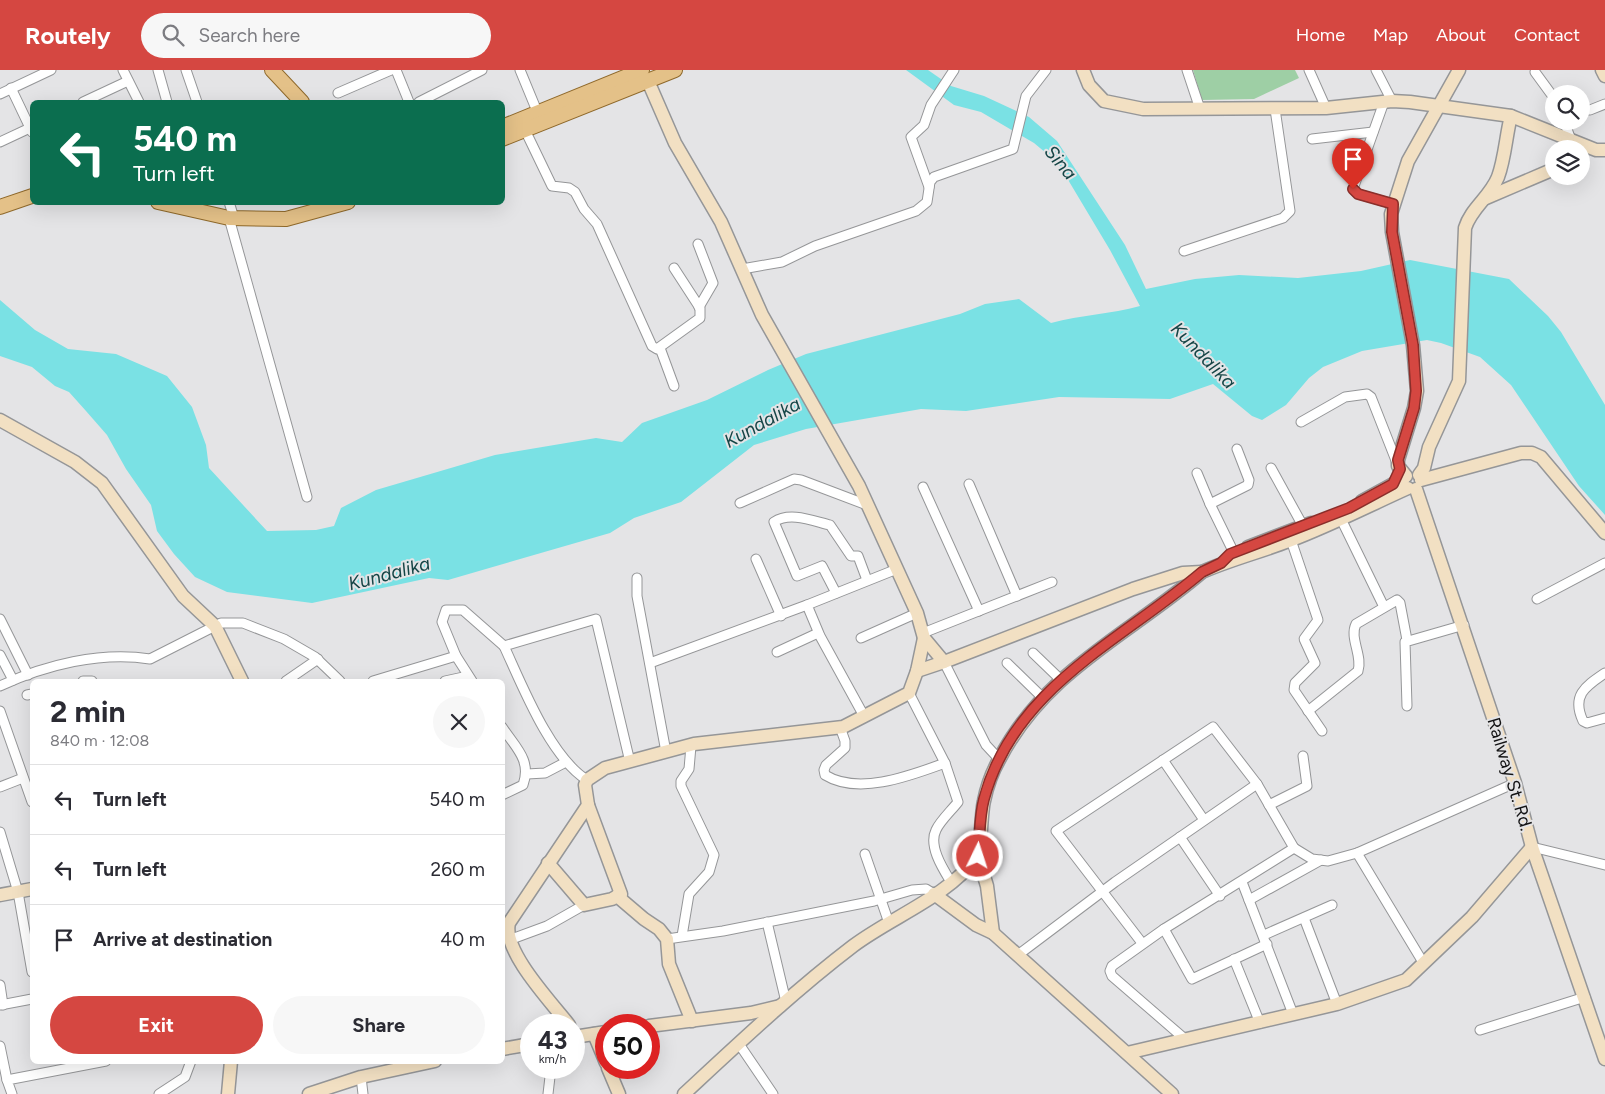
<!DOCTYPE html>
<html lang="en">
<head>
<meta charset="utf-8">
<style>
	:root { --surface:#fff; --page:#f7f7f7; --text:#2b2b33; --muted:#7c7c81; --line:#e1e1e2; --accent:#d54741 }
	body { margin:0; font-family:Figtree,sans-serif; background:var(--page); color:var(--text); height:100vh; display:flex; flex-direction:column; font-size:19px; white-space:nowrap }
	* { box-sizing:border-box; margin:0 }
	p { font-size:16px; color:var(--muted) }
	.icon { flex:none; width:28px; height:28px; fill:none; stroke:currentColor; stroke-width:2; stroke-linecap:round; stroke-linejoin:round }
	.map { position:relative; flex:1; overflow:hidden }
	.sheet { position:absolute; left:30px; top:609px; width:475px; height:385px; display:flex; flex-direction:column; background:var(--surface); border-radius:8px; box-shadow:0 5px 20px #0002 }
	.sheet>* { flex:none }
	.banner { position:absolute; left:30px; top:30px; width:475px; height:105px; border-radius:8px; box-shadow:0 5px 20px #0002; background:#0b6e4f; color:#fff; overflow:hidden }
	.tools { position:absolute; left:1545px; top:15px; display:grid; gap:10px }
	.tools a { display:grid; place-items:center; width:45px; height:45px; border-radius:50%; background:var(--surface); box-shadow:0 5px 20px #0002; font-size:25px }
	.speed { position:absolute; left:520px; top:944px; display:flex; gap:10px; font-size:25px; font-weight:700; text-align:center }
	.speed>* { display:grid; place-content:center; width:65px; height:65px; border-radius:50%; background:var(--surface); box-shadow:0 5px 20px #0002; line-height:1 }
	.speed small { font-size:12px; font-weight:400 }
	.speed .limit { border:8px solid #d22; background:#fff; color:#111 }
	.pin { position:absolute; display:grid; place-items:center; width:42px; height:42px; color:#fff; margin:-51px -21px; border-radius:50% 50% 50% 0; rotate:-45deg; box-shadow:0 0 5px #0007 }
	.pin .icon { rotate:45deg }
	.me { position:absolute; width:55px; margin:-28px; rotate:4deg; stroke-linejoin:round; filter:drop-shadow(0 0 4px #0008) }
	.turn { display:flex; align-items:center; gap:18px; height:105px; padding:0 20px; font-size:22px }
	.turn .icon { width:65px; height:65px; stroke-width:2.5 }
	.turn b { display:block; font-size:35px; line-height:42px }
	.round { display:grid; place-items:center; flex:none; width:52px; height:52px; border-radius:26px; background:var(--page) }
	.summary { display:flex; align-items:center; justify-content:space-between; height:85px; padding:0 20px }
	h1 { font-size:30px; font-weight:700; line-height:38px }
	.button { display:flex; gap:10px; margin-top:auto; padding:10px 20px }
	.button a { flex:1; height:58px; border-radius:30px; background:var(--accent); color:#fff; font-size:20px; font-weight:700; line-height:58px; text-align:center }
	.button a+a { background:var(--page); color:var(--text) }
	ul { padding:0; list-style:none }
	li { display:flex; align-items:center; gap:15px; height:70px; padding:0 20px; border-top:1px solid var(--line) }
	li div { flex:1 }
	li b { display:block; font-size:19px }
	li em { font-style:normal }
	header { display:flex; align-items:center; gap:30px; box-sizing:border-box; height:70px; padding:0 25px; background:var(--accent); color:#fff }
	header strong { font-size:24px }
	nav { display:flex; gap:28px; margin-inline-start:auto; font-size:18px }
	.search { width:350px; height:45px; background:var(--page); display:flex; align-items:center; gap:12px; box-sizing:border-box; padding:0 18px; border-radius:28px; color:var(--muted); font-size:19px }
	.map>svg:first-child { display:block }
</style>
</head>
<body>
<header>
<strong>Routely</strong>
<div class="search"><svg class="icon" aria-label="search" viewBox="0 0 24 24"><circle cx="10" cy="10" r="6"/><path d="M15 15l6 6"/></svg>Search here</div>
<nav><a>Home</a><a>Map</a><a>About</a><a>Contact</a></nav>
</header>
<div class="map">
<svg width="1605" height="1024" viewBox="0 0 1605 1024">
	<rect width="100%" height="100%" fill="#e4e4e6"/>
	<polygon fill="#9ecfa5" points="1193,0 1295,0 1299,8 1254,29 1202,30"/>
	<path fill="#7ae1e4" d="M906,0H928L951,16L984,26L1029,47L1057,71L1125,175L1146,219L1195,209L1239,205L1298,208L1361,201L1410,190L1509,209L1548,246L1561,262L1605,335V445L1579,416L1511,315L1480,287L1441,273L1427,270L1362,281L1323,297L1309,308L1286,335L1262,350L1252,346L1213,314L1170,329L1059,327L966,341L921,339L806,359L754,375L681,432L634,448L610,463L448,510L429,508L312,533L227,522L195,507L174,484L157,461L151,435L126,399L107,365L86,341L69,322L55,316L32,297L0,286V230L35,260L68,279L116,284L167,306L192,337L206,375L209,398L267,461L316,460L334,456L341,438L376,420L495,385L596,368L622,372L642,353L707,330L768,300L806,284L960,244L985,234L1019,229L1051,253C1081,245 1111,244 1140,236L1110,180L1058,93L1034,73L981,42L954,35Z"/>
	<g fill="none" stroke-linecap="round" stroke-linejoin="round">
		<g stroke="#959698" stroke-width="11">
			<g id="street">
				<polyline points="123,0 139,32"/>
				<polyline points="158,0 167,32"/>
				<polyline points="186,0 197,32"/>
				<polyline points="396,0 409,32"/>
				<polyline points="520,0 539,46"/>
				<polyline points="1187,0 1200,39"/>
				<polyline points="1309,0 1326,38"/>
				<polyline points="1376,0 1392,31"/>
				<polyline points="1535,2 1554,28"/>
				<polyline points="11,18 32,62"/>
				<polyline points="338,23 391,0"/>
				<polyline points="0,24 51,0"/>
				<polyline points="83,32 128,11"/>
				<polyline points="419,32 482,0"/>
				<polyline points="1384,32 1353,119 1358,124 1393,134"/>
				<polyline points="1581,40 1590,40 1605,34"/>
				<polyline points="1564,51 1571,70"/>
				<polyline points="525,60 552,116 569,118 575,122 584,139 597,154 652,276 657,279 700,248 700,238 674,198"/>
				<polyline points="1312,69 1373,62"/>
				<polyline points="0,72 32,57"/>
				<polyline points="929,117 911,67 924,55 931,35 954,0"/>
				<polyline points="229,132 234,148"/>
				<polyline points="229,148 307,427"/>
				<polyline points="698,174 713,213 699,237"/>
				<polyline points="1184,181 1283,148 1290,141 1275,39"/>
				<polyline points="742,199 782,192 815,176 916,141 927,132 930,112 934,107 1013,79 1026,26 1046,0"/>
				<polyline points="660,278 674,316"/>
				<polyline points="1301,352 1345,327 1367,324 1371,327 1397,393"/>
				<polyline points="1271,398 1303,456"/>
				<polyline points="1197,403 1210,434 1234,483"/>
				<polyline points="969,414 1017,526"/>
				<polyline points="923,417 979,541"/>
				<polyline points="740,433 794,409 801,410 867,435"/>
				<polyline points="1210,434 1248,415 1249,410 1237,379"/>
				<polyline points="1341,449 1384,537"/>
				<polyline points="1291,470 1318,550 1304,569 1315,593 1295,613 1294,620 1322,661"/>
				<polyline points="756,489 781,546"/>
				<polyline points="637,508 637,526 666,682"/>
				<path d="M836,523L822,496L797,506L774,452C790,441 813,451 830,455L851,486H858L867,510"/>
				<polyline points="1537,529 1605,493"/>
				<polyline points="0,549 28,605"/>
				<polyline points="923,563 1052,512"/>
				<polyline points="861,568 917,543"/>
				<polyline points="777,582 818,563"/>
				<polyline points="1033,583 1061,610"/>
				<polyline points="0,585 13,610"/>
				<polyline points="944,592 986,675 999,689"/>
				<polyline points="650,593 807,535"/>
				<polyline points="1007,593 1043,628"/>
				<path d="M1605,603C1586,616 1571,625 1583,651L1587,653L1605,648"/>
				<polyline points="83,611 92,611"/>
				<polyline points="286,611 318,589"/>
				<polyline points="373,611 456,586"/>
				<polyline points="445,611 468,606"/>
				<polyline points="472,611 456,586 442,552 446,540 463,540 504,576"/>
				<path d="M0,616C45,595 101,581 150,589L221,553H243L284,569L315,587L340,611"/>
				<path d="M909,623L945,693L958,732C951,741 940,751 936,760C928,776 943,799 951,812"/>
				<polyline points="27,625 32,624"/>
				<polyline points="1407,636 1405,572 1464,555"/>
				<polyline points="0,641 32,732"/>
				<path d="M1308,641L1358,601C1363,586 1349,568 1356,554L1397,530L1400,533L1407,570"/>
				<polyline points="864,646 820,566 807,535 897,499"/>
				<path d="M502,657C515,677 532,690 523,715L502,725"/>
				<path d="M840,657L845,671V678L826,695L824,700L825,705C859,726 912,705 945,693"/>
				<polyline points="1163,690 1204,750"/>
				<polyline points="527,704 545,703 566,692"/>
				<path d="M587,710C550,687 522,615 504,576L596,549L630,692"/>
				<polyline points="0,717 23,708"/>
				<polyline points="1269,735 1307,716 1303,686"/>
				<polyline points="0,762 18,822 32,902"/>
				<polyline points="1180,767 1220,826"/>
				<polyline points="1532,777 1605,795"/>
				<polyline points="1294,778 1312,789 1328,791 1357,783 1515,713"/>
				<polyline points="1357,783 1424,894"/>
				<polyline points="865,784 889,853"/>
				<polyline points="1242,812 1293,944"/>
				<polyline points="1249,830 1321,790"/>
				<polyline points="1304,848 1337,934"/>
				<polyline points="767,852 786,932"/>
				<polyline points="1164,859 1112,896 1110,901 1112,906 1186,970"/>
				<polyline points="1264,865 1332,835"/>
				<polyline points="682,866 689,824 709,802 714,785 681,716 681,711 689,699 691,676"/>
				<polyline points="667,869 723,861 874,831 912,820 926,819 934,824"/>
				<polyline points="509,870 547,856 584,835"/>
				<polyline points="1142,873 1056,761 1213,657 1257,714 1294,778 1164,859 1192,909 1267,874"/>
				<polyline points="1018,885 1115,812 1257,714"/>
				<polyline points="1234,889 1260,953"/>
				<polyline points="0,915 3,935"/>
				<polyline points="0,935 32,929"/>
				<polyline points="1480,960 1585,927"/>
				<polyline points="739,974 773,1024"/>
				<polyline points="0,976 7,1010"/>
				<polyline points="361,1007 363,1024"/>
				<polyline points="12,1024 7,1010 106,991"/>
				<polyline points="159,1024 185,1007 191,991"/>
				<polyline points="548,1024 551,998"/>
			</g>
		</g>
		<g stroke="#959698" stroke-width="15">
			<g id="secondary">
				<polyline points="1083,0 1089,15 1104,31 1143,39 1326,38 1392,31 1410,32 1511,46 1596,80 1605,80"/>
				<polyline points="1602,0 1605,6"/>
				<polyline points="648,11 675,73 721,152 762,245 859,416 917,543 924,568 944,592 1133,519 1183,503 1202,502"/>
				<polyline points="1486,128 1554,99"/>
				<polyline points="0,350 75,392 102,413 183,526 215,556 242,611"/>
				<path d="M1419,405L1424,398L1429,377L1459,311L1465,158C1471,138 1490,127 1498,107C1505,88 1506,65 1511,46"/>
				<polyline points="1406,406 1398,396 1398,390 1414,338 1417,321 1413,275 1392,162 1391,144 1408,91 1459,0"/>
				<polyline points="1421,410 1521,383 1532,383 1541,387 1605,463"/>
				<polyline points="1416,419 1515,713 1532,777 1605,989"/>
				<polyline points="1362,431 1404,408"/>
				<polyline points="1248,477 1311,453"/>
				<polyline points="917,601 944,592"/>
				<polyline points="978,786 987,816 993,863"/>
				<polyline points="548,793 584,835 612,829 621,824 588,735"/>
				<polyline points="934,824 976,855 993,863 1172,1024"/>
				<polyline points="0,825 32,819"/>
				<polyline points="617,826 644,849 659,859 667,869 669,894 692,951"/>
				<path d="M569,955C552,933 502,881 509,853L588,735L585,715L587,710L605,698L694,674L843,657L909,623L917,601L924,568"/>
				<polyline points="649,956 751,943 780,936"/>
				<polyline points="594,964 606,993"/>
				<polyline points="574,967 606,962"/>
				<polyline points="502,979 531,974"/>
				<polyline points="1127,983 1337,934 1406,910 1472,847 1532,777"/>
				<polyline points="608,998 619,1024"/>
				<polyline points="228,1024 231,991"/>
				<polyline points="309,1024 361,1007 435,991"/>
				<path d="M684,1024C739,973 794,921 853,876C893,846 946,828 977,787C981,781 981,742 984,731C987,716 992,702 1000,688C1046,600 1130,564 1202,502C1229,490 1260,482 1289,471C1329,456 1368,436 1408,418"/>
			</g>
		</g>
		<g stroke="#8f692b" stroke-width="16">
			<g id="primary">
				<polyline points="272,0 302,32"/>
				<polyline points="502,57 642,0"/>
				<polyline points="502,69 675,0"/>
				<polyline points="158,132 229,148 286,149 348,132"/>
				<polyline points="0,137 32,126"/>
			</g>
		</g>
		<use href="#street" stroke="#fff" stroke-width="9"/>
		<use href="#secondary" stroke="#f2e0c3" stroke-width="12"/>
		<use href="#primary" stroke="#e4c188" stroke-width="14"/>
	</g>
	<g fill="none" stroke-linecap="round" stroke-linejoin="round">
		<g stroke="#8a2e2a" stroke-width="12">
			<path id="route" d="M978,786C980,767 979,747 984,729C1014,617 1121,571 1202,502L1221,493L1230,484L1349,438L1393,414L1400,399L1398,390L1414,338L1416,321L1413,275L1392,162L1393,134L1358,124L1353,119"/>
		</g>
		<use href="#route" stroke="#d54741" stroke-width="9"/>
	</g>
	<g text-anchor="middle" stroke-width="4" stroke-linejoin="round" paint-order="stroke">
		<g font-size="18" fill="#131314" stroke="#e4e4e6">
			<text transform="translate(1510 704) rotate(73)" y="6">Railway St. Rd.</text>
		</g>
		<g font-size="19" font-style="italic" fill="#154546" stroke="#e4e4e6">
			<text transform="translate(1061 92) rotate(50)" y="7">Sina</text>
			<text transform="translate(1204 285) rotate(46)" y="7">Kundalika</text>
			<text transform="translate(762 352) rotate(-29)" y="7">Kundalika</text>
			<text transform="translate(389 503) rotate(-15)" y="7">Kundalika</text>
		</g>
	</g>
</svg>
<div class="tools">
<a><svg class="icon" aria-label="search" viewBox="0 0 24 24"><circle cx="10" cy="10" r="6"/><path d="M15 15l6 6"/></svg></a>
<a><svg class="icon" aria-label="layers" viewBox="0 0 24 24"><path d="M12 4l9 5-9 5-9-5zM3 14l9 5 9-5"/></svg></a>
</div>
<div class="speed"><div>43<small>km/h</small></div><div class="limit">50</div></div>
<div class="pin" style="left:1353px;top:119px;background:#d93025"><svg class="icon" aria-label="arrive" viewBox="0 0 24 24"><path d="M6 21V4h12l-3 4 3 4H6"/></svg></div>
<svg class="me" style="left:978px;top:786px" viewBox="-20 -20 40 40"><circle r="17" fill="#d54741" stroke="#fff" stroke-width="3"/><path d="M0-11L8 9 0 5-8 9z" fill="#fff"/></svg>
<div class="banner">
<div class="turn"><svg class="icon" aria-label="left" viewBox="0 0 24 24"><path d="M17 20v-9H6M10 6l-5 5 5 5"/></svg><div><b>540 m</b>Turn left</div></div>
</div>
<section class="sheet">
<div class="summary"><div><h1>2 min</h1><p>840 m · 12:08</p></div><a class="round"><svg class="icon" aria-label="close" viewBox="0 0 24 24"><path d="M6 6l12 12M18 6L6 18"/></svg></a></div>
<ul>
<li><svg class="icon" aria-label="left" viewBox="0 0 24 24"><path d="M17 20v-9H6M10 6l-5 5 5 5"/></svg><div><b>Turn left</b></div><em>540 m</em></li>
<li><svg class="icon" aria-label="left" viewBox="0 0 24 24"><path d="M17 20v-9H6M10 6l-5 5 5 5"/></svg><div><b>Turn left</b></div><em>260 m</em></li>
<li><svg class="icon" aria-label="arrive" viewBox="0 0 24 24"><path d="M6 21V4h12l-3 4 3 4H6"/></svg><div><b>Arrive at destination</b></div><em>40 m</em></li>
</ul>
<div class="button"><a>Exit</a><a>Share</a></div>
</section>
</div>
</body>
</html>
